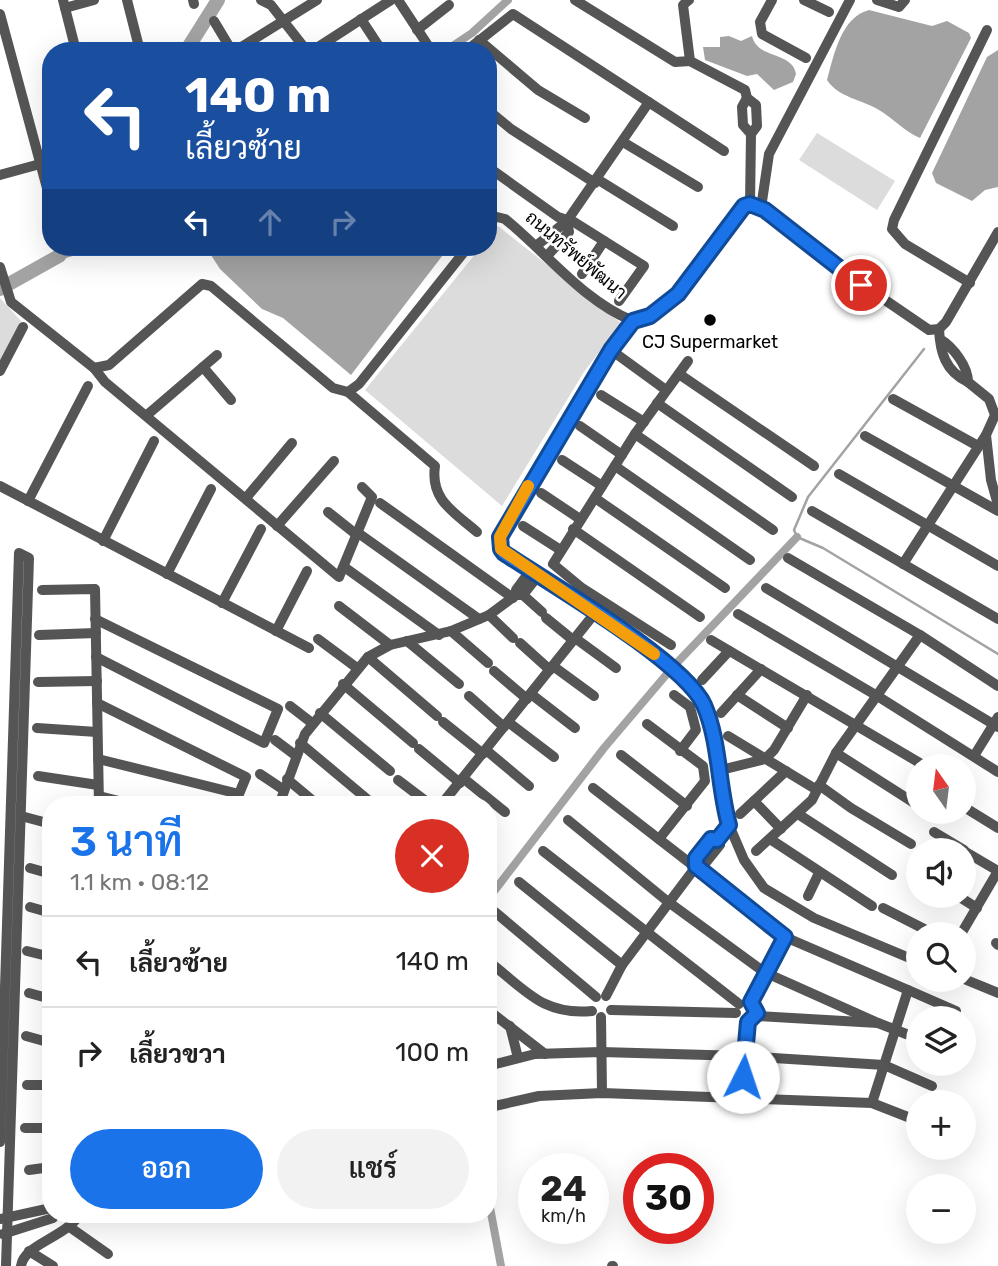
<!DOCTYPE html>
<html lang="th">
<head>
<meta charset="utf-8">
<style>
	:root { --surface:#fff; --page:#f2f2f2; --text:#222; --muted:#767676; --line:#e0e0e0; --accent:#1a73e8 }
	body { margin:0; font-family:Rubik,Sarabun,sans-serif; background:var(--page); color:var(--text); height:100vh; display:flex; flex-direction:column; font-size:26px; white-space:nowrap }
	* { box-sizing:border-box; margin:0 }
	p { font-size:23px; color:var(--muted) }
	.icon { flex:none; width:38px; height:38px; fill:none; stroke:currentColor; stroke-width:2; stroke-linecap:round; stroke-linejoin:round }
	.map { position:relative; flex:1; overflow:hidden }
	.sheet { position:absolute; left:42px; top:796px; width:455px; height:427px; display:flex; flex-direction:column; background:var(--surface); border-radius:28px; box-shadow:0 7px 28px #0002 }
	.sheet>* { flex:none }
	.top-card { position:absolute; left:42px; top:42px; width:455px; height:214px; border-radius:28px; box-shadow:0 7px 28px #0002; background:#1a4fa0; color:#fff; overflow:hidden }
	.needle { width:46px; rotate:346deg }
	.tools { position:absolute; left:906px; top:754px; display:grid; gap:14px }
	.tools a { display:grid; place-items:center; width:70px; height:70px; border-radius:50%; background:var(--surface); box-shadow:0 7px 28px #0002; font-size:35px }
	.speed { position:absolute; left:518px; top:1153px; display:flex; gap:14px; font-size:35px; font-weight:700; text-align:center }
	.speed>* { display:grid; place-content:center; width:91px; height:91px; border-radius:50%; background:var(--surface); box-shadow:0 7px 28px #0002; line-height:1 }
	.speed small { font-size:18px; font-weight:400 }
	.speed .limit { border:10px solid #d22; background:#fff; color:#111 }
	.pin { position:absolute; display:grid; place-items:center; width:60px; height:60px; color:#fff; margin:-30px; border:4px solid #fff; border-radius:50%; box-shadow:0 2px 7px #0007 }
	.me { position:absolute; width:77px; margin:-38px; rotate:4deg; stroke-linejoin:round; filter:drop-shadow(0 0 5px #0008) }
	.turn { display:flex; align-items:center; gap:24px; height:147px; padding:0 28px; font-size:32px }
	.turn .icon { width:91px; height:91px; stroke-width:2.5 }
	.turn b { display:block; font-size:49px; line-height:60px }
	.lanes { display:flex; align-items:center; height:66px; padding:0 28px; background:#0003; justify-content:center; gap:35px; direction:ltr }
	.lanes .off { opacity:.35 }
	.round { display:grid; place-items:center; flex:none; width:74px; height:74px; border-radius:37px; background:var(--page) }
	.summary { display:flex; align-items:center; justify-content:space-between; height:119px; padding:0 28px }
	h1 { font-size:42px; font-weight:600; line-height:52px; color:var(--accent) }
	.action { display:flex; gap:14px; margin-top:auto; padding:14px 28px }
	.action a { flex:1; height:80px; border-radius:42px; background:var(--accent); color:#fff; font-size:28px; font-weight:600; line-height:80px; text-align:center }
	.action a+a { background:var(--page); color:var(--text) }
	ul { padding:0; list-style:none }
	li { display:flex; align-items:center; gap:21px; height:91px; padding:0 28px; border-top:2px solid var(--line) }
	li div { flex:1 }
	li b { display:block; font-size:26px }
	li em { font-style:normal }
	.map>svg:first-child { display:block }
</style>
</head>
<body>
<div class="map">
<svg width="998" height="1266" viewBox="0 0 998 1266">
	<rect width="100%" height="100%" fill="#fff"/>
	<g fill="#dcdcdc">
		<polygon points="817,133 895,181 877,210 799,160"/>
		<polygon points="498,226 621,323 584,372 502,506 365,390 481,247 488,247 488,238"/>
		<polygon points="0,298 21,321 0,361"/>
	</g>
	<g fill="#a3a3a3">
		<path d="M869,10L932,26L947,21L969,33L971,38L920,138C904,131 894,119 879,110C861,99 839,98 827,80C834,55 841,17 869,10Z"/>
		<path d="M729,36L741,41L752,36C758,60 792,51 796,74L793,82L774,90L757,74L747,76L705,60L703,47H720V37Z"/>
		<polygon points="998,50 998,187 985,190 972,201 936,183 932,173 987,57"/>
		<polygon points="222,247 449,247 351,375 283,318 262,309 220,269 211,255"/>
	</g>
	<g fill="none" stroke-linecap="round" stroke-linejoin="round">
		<polyline stroke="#a3a3a3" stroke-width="2.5" points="924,349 808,497 794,530 797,537 823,548 998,654"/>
		<g stroke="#a3a3a3" stroke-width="8">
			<polyline points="445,51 472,33 508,0"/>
			<polyline points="59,256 89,247"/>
			<polyline points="488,899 604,748 672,668 797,537"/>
			<polyline points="488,1197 501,1266"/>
		</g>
		<g stroke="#a3a3a3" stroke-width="14">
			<polyline points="186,51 218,0"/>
			<polyline points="0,289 59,256 65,247"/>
		</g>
		<g stroke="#555" stroke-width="10">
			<polyline points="63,0 76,51"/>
			<polyline points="127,0 140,51"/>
			<polyline points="193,0 194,4"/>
			<polyline points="261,0 271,5 307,51"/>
			<polyline points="398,0 429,47"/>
			<polyline points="575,0 675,62 690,61 683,5 689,0"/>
			<polyline points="772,0 760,22 762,34 806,58"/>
			<polyline points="804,0 829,12"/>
			<polyline points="877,0 899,7 905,0"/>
			<polyline points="65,8 94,0"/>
			<polyline points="0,14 51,203"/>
			<polyline points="361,19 382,51"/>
			<polyline points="214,21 232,51"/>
			<polyline points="417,30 449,5"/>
			<polyline points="479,40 538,90 585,118"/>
			<polyline points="235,51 317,0"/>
			<polyline points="312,51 391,0"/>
			<polyline points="466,51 513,14 724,151"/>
			<polyline points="690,61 745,90 747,98 756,105 757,126 751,134 750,204"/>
			<polyline points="747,98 742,107 743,125 751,134"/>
			<polyline points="488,110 511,129 595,183"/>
			<polyline points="623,142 698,187"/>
			<polyline points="488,167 558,217 574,222 644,266 619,301"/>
			<polyline points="0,175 51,161"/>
			<polyline points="597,179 673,226"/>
			<polyline points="761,208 769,154 850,0"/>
			<path d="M488,221L497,217L505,219C546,252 583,301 633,321C675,318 715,243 738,212L750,204L757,205L844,272L929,330L939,329L946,322L998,232"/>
			<polyline points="567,221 649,102"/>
			<polyline points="536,246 567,221 569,232 547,256"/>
			<polyline points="0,267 11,302 94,368 109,365 202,284 211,286 333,388 348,392 359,384 468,247"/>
			<polyline points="582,274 604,241"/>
			<polyline points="970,283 905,244 892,229 894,220 987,30"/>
			<polyline points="633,321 592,379 504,527 500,537 501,549 663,659 699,695 709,722 729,825 744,860 764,888 814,918 919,962"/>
			<path d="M939,329C940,352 945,371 968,382C968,366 953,347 940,339"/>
			<polyline points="611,350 666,390"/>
			<polyline points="203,367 231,400"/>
			<polyline points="94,368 105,382 339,577 372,497 362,487"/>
			<polyline points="0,371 23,327"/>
			<polyline points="679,374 814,466"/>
			<path d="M348,392L435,466C430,500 454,512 477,532"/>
			<polyline points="601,395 644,422"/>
			<polyline points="893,399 978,446"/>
			<polyline points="657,403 792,497"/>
			<polyline points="147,415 217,355"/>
			<polyline points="580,426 622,455"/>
			<polyline points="635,434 773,530"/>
			<polyline points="986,435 991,480 998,505"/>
			<polyline points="865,436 998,511"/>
			<polyline points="562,460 602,486"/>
			<polyline points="615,466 750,560"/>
			<polyline points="839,474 998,566"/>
			<polyline points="0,486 309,648"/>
			<polyline points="541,493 580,519"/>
			<polyline points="246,498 292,443"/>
			<polyline points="595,498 725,588"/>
			<polyline points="28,501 88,386"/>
			<polyline points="380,503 513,598"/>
			<polyline points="812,511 998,619"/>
			<polyline points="328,512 357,535"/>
			<polyline points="277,526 334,461"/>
			<polyline points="523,526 559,549"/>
			<polyline points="573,529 700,617"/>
			<polyline points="361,535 479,619"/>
			<polyline points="103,541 154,441"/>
			<polyline points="788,558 920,635 998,686"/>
			<polyline points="903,564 986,435 995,415 989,399 968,382"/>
			<polyline points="347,569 439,635"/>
			<polyline points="167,574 211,489"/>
			<polyline points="766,588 998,727"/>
			<polyline points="42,590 95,589 99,805"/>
			<polyline points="516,595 516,590 530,571"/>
			<polyline points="523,595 542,612"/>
			<polyline points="222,603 261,529"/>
			<polyline points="339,606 390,645"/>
			<polyline points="738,614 879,697 998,772"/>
			<polyline points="489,615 513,638"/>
			<polyline points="546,618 573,640"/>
			<polyline points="95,619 278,709 264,743 96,657"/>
			<polyline points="276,631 307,571"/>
			<polyline points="451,631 488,663"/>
			<polyline points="39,635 96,633"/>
			<polyline points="575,638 616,668"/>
			<polyline points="318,639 357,668"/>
			<polyline points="711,640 925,766"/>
			<polyline points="407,641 459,684"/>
			<polyline points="520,643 550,670"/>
			<polyline points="671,645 582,588 553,564 635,434 688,361"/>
			<polyline points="368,657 437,716"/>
			<polyline points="553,666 594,696"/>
			<polyline points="494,671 527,699"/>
			<polyline points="702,680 729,651"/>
			<polyline points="38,682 97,681"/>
			<polyline points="343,684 413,743"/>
			<polyline points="531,694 575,728"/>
			<polyline points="674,695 690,707 696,730 680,751"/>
			<polyline points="737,695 788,728"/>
			<polyline points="469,696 504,727"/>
			<polyline points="97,703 246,777 239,794 98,759"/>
			<polyline points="290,706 312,723"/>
			<polyline points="320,713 390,771"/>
			<polyline points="721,713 761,669"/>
			<polyline points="443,722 483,754"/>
			<polyline points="508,722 554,757"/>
			<polyline points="647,724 703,766 705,781 659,839"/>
			<polyline points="37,728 97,732"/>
			<polyline points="728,736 817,790"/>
			<polyline points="275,740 295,755"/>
			<polyline points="300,743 367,799"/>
			<polyline points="419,749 460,783"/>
			<polyline points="486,750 529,786"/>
			<polyline points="836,753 919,806"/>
			<polyline points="621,755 687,806"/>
			<polyline points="974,756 998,717"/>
			<polyline points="717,771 765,759 774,750 807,695"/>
			<polyline points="260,774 284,790"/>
			<polyline points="38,776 98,785"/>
			<polyline points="463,778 505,812"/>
			<polyline points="287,779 318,805"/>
			<polyline points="398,780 431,805"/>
			<polyline points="819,785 851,808 911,844"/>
			<polyline points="593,788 785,937 908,990"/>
			<polyline points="99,796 135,805"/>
			<polyline points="754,801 781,829"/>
			<polyline points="279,805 305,734 368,657 390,645 451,631 489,615 516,595 523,595 538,576"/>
			<polyline points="441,805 595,613"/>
			<polyline points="964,807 998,828"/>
			<polyline points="740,814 786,771"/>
			<polyline points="798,814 892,875"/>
			<polyline points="21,816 51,824"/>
			<polyline points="568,820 667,901 764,972 878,1023"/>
			<polyline points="934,832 964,850"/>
			<polyline points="770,839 872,906"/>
			<polyline points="543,851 739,1004"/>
			<polyline points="756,851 812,800 836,753 920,635"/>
			<polyline points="964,851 998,871"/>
			<polyline points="698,864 704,865 720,845 717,840"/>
			<polyline points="30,868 51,874"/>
			<polyline points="914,868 919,871"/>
			<polyline points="519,882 622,965"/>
			<polyline points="808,896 819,873"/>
			<polyline points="958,896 977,908"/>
			<polyline points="30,907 51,913"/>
			<polyline points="883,908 934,934"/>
			<polyline points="495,912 596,997"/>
			<polyline points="961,934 998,871"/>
			<polyline points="996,943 998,945"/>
			<polyline points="27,951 51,957"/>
			<path d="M488,961C525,989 542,1016 592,1011"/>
			<polyline points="964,979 998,993"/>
			<polyline points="29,993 51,999"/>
			<polyline points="606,996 622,965 698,864 696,858 711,839 717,840 729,825"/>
			<polyline points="751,1002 785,937"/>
			<polyline points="488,1010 545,1054"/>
			<polyline points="611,1010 736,1013"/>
			<polyline points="756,1016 878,1023 919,1039"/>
			<polyline points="601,1017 602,1093"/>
			<polyline points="510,1026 518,1058"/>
			<polyline points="26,1036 51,1043"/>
			<polyline points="488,1066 535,1054 601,1052 744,1056 884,1065 932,1086"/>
			<polyline points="27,1085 51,1085"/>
			<polyline points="742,1098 748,1022"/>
			<polyline points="872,1103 918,1121"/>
			<polyline points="490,1107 539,1096 602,1093 872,1103 908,990 956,1011"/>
			<polyline points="25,1128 51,1128"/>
			<polyline points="0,1142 19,553 29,558 6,1266"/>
			<polyline points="29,1170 51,1167"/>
			<polyline points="0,1219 51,1208"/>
			<polyline points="71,1228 108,1254"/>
			<polyline points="3,1234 53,1218 55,1214"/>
			<polyline points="29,1251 53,1266"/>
			<path d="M21,1266C24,1244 65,1238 80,1214"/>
			<polyline points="612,1266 613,1266"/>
		</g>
	</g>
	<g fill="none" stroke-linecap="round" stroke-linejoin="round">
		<g stroke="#114b97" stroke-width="18">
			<path id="route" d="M743,1077L748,1022L757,1013L751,1002L785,937L696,866V858L711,839L717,840L729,825C718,786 720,742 704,705C684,661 549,583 504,553L501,549L500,537L611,350L633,321L650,316L678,294L744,206L750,204L765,210L861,285"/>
		</g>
		<use href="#route" stroke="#1a73e8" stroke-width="12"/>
		<polyline stroke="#f59e0b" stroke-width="12" points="528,486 500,537 501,549 654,654"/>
	</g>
	<circle fill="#000" stroke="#fff" stroke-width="2.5" cx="710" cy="320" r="7"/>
	<g text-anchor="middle" stroke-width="5" stroke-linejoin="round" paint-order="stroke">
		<g font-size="18" fill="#000" stroke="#fff">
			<text transform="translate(576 255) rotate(40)" y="6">ถนนทรัพย์พัฒนา</text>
		</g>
		<g font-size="18" fill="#000" stroke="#fff">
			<text x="710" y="348">CJ Supermarket</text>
		</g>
	</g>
</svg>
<div class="tools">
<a><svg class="needle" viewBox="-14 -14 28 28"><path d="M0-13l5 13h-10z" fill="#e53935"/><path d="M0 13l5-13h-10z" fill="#767676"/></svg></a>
<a><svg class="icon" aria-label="sound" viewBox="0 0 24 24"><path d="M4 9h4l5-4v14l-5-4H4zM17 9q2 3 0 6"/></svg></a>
<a><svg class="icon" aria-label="search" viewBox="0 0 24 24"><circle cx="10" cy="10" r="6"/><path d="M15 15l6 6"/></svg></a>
<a><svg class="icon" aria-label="layers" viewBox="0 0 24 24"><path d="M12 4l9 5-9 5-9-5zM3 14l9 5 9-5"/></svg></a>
<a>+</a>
<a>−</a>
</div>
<div class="speed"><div>24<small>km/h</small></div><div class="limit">30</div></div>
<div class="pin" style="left:861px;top:285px;background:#d93025"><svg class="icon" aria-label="arrive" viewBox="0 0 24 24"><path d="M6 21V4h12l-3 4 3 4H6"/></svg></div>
<svg class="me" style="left:743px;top:1077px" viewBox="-20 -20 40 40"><circle r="19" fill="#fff"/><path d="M0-13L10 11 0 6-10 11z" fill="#1a73e8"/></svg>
<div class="top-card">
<div class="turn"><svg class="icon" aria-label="left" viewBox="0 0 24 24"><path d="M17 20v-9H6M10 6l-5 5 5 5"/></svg><div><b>140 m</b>เลี้ยวซ้าย</div></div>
<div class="lanes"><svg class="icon" aria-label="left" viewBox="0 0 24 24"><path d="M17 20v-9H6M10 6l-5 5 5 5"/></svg><svg class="icon off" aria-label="ahead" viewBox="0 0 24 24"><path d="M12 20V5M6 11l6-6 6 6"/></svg><svg class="icon off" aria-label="right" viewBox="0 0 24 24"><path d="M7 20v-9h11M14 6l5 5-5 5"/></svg></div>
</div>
<section class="sheet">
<div class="summary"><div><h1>3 นาที</h1><p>1.1 km · 08:12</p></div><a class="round" style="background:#d93025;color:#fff"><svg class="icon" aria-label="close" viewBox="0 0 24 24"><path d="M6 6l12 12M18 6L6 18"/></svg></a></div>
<ul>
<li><svg class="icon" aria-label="left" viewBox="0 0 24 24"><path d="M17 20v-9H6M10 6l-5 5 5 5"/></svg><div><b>เลี้ยวซ้าย</b></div><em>140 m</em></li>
<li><svg class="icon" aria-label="right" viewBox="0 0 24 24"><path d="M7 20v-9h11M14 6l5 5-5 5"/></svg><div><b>เลี้ยวขวา</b></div><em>100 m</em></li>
</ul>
<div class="action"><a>ออก</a><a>แชร์</a></div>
</section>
</div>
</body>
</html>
